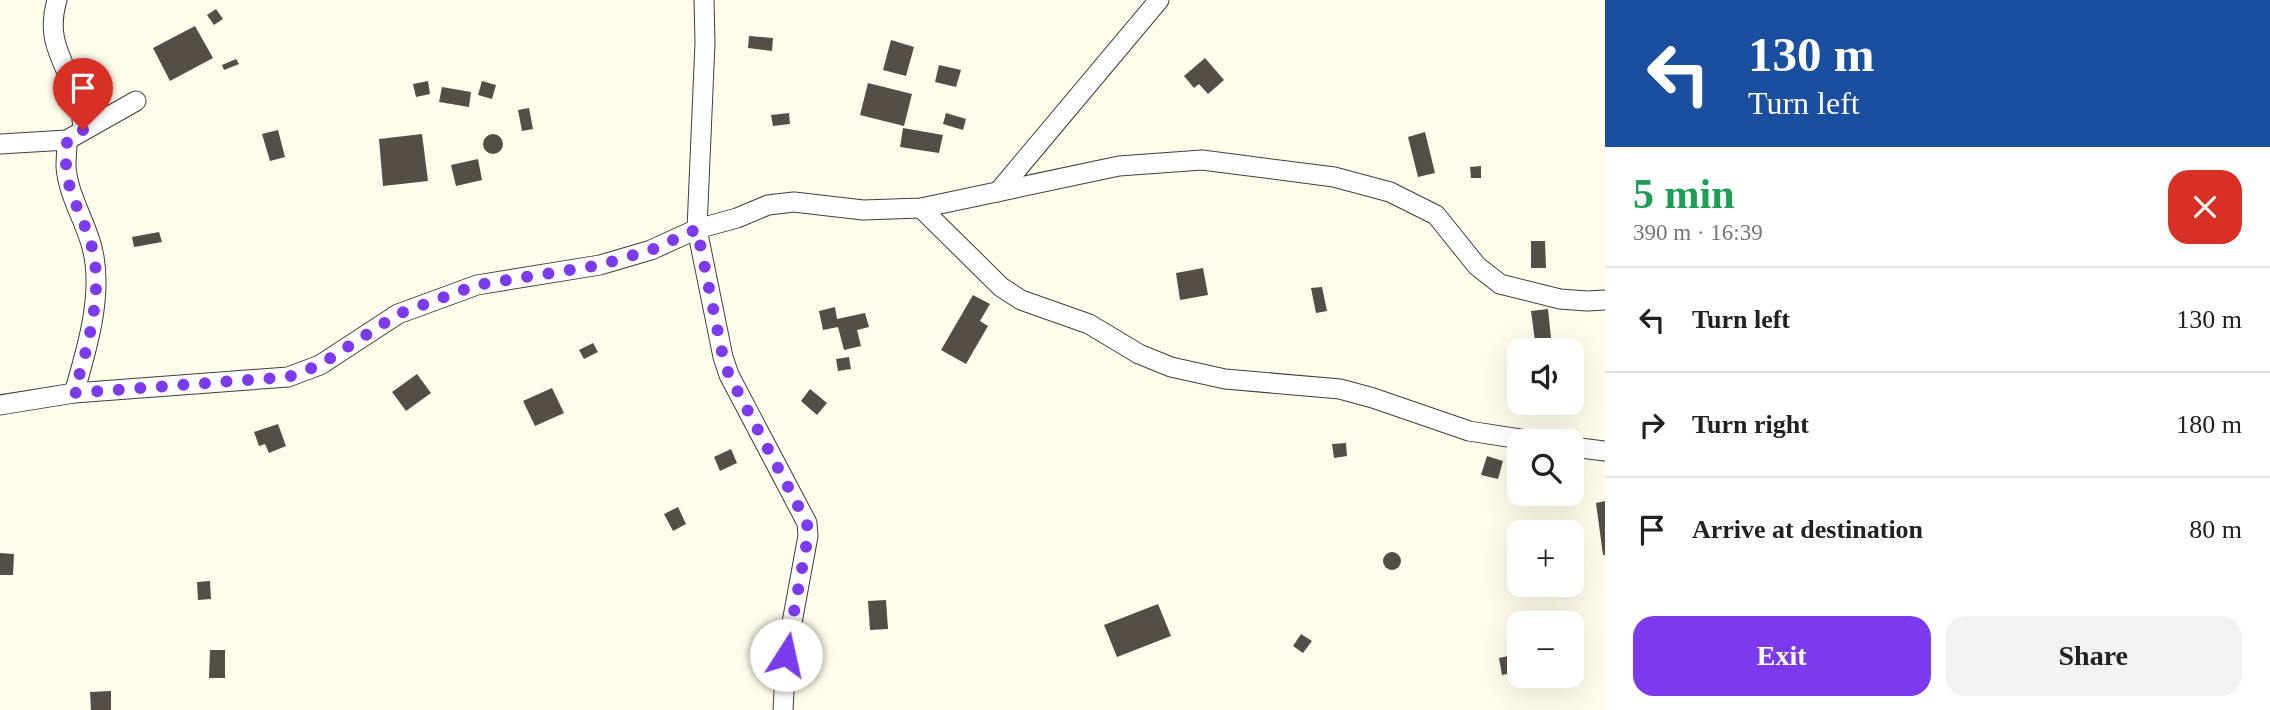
<!DOCTYPE html>
<html lang="en">
<head>
<meta charset="utf-8">
<style>
	:root { --surface:#fff; --page:#f2f2f2; --text:#202124; --muted:#757577; --line:#e0e0e0; --accent:#7c3aed }
	body { margin:0; font-family:"Times New Roman",serif; background:var(--page); color:var(--text); height:100vh; display:flex; flex-direction:column; font-size:26px; white-space:nowrap }
	* { box-sizing:border-box; margin:0 }
	p { font-size:23px; color:var(--muted) }
	.icon { flex:none; width:38px; height:38px; fill:none; stroke:currentColor; stroke-width:2; stroke-linecap:round; stroke-linejoin:round }
	.map { position:relative; flex:1; overflow:hidden }
	.drawer { display:flex; flex-direction:column; background:var(--surface); width:665px }
	.drawer>* { flex:none }
	.hud { background:#1a4fa0; color:#fff; overflow:hidden }
	.fabs { position:absolute; left:1507px; top:338px; display:grid; gap:14px }
	.fabs a { display:grid; place-items:center; width:77px; height:77px; border-radius:14px; background:var(--surface); box-shadow:0 7px 28px #0002; font-size:35px }
	.pin { position:absolute; display:grid; place-items:center; width:60px; height:60px; color:#fff; margin:-72px -30px; border-radius:50% 50% 50% 0; rotate:-45deg; box-shadow:0 0 7px #0007 }
	.pin .icon { rotate:45deg }
	.me { position:absolute; width:77px; margin:-38px; rotate:10deg; stroke-linejoin:round; filter:drop-shadow(0 0 5px #0008) }
	.turn { display:flex; align-items:center; gap:24px; height:147px; padding:0 28px; font-size:32px }
	.turn .icon { width:91px; height:91px; stroke-width:2.5 }
	.turn b { display:block; font-size:49px; line-height:60px }
	.round { display:grid; place-items:center; flex:none; width:74px; height:74px; border-radius:21px; background:var(--page) }
	.summary { display:flex; align-items:center; justify-content:space-between; height:119px; padding:0 28px }
	h1 { font-size:42px; font-weight:700; line-height:52px; color:#1e9e55 }
	.button { display:flex; gap:14px; margin-top:auto; padding:14px 28px }
	.button a { flex:1; height:80px; border-radius:21px; background:var(--accent); color:#fff; font-size:28px; font-weight:700; line-height:80px; text-align:center }
	.button a+a { background:var(--page); color:var(--text) }
	ul { padding:0; list-style:none }
	li { display:flex; align-items:center; gap:21px; height:105px; padding:0 28px; border-top:2px solid var(--line) }
	li div { flex:1 }
	li b { display:block; font-size:26px }
	li em { font-style:normal }
	main { display:flex; flex:1; min-height:0 }
	.map>svg:first-child { display:block }
</style>
</head>
<body>
<main>
<div class="map">
<svg width="1605" height="710" viewBox="0 0 1605 710">
	<rect width="100%" height="100%" fill="#fffdea"/>
	<g fill="#544d48">
		<polygon points="216,9 223,19 214,25 207,15"/>
		<polygon points="195,26 213,58 170,81 153,48"/>
		<polygon points="749,36 773,38 772,51 748,48"/>
		<polygon points="891,40 914,47 906,76 883,70"/>
		<polygon points="1205,58 1224,80 1208,94 1199,84 1194,88 1184,76"/>
		<polygon points="236,59 239,64 224,70 222,65"/>
		<polygon points="939,65 961,70 956,87 935,82"/>
		<polygon points="428,81 430,94 416,97 413,84"/>
		<polygon points="482,81 496,85 492,99 478,95"/>
		<polygon points="868,83 912,94 904,126 860,115"/>
		<polygon points="442,87 471,92 469,107 439,102"/>
		<polygon points="529,108 533,129 522,131 518,110"/>
		<polygon points="789,113 790,124 773,126 771,115"/>
		<polygon points="946,113 966,119 963,130 943,124"/>
		<polygon points="903,128 943,135 939,153 900,147"/>
		<polygon points="278,130 285,157 270,161 262,134"/>
		<polygon points="1425,132 1435,173 1418,177 1408,137"/>
		<polygon points="422,134 428,181 383,186 379,139"/>
		<circle cx="493" cy="144" r="10"/>
		<polygon points="478,159 482,180 456,186 451,165"/>
		<polygon points="1481,166 1481,178 1471,178 1470,167"/>
		<polygon points="159,232 162,242 134,247 132,237"/>
		<polygon points="1531,241 1545,241 1546,268 1531,268"/>
		<polygon points="1203,268 1208,295 1180,300 1176,273"/>
		<polygon points="1322,287 1327,311 1316,313 1311,288"/>
		<polygon points="973,295 990,304 980,321 988,326 966,364 941,350"/>
		<polygon points="835,307 837,319 865,313 869,327 857,330 861,346 844,350 838,327 823,330 819,311"/>
		<polygon points="1548,309 1551,338 1535,341 1531,311"/>
		<polygon points="593,343 598,352 584,359 579,350"/>
		<polygon points="849,357 851,369 838,371 836,359"/>
		<polygon points="417,374 431,393 406,411 392,392"/>
		<polygon points="552,388 564,413 535,426 523,401"/>
		<polygon points="810,389 827,403 817,415 801,401"/>
		<polygon points="278,424 286,446 269,453 265,444 259,446 254,432"/>
		<polygon points="1346,443 1347,456 1334,458 1332,444"/>
		<polygon points="731,449 737,463 720,471 714,457"/>
		<polygon points="1487,456 1503,461 1498,479 1481,475"/>
		<polygon points="1605,501 1605,555 1603,555 1596,503"/>
		<polygon points="678,507 686,524 673,531 664,514"/>
		<circle cx="1392" cy="561" r="9"/>
		<polygon points="0,553 14,554 13,575 0,575"/>
		<polygon points="210,581 211,599 198,600 197,582"/>
		<polygon points="886,600 888,629 870,630 868,601"/>
		<polygon points="1158,604 1171,636 1117,657 1104,625"/>
		<polygon points="1301,634 1312,641 1303,653 1293,646"/>
		<polygon points="210,650 225,650 225,678 209,678"/>
		<polygon points="1513,655 1516,672 1502,675 1499,658"/>
		<polygon points="111,691 111,710 91,710 90,692"/>
	</g>
	<g fill="none" stroke-linecap="round" stroke-linejoin="round">
		<g stroke="#3e3e3e" stroke-width="21">
			<g id="minor">
				<path d="M57,0C44,43 67,64 79,102C82,110 82,121 83,130"/>
				<polyline points="704,0 705,43 697,229 723,357 729,375 807,523 808,536 786,655 783,710"/>
				<path d="M67,140C67,149 66,158 66,167C68,194 84,219 91,244C105,290 87,349 74,393"/>
				<polyline points="0,144 67,140 136,101"/>
				<polyline points="998,192 1159,0"/>
				<polyline points="921,208 1001,287 1021,300 1089,324 1139,354 1171,367 1225,379 1340,389 1373,398 1469,431 1533,441"/>
				<polyline points="0,405 74,393 288,377 320,365 398,314 477,285 600,265 651,250 697,229 737,218 768,205 794,202 863,210 921,208 1119,166 1202,160 1334,177 1390,192 1436,215 1477,266 1500,284 1560,299 1587,301 1605,300"/>
				<polyline points="1572,447 1605,451"/>
			</g>
		</g>
		<use href="#minor" stroke="#fff" stroke-width="19"/>
	</g>
	<g fill="none" stroke-linecap="round" stroke-linejoin="round">
		<path stroke="#7c3aed" stroke-width="12" stroke-dasharray="0 21.6" d="M83,130L67,140C67,149 66,158 66,167C68,194 84,219 91,244C105,288 87,350 74,393L288,377L320,365L398,314L477,285L600,265L651,250L697,229L723,357L729,375L807,523L808,536L786,655"/>
	</g>
</svg>
<div class="fabs">
<a><svg class="icon" aria-label="sound" viewBox="0 0 24 24"><path d="M4 9h4l5-4v14l-5-4H4zM17 9q2 3 0 6"/></svg></a>
<a><svg class="icon" aria-label="search" viewBox="0 0 24 24"><circle cx="10" cy="10" r="6"/><path d="M15 15l6 6"/></svg></a>
<a>+</a>
<a>−</a>
</div>
<div class="pin" style="left:83px;top:130px;background:#d93025"><svg class="icon" aria-label="arrive" viewBox="0 0 24 24"><path d="M6 21V4h12l-3 4 3 4H6"/></svg></div>
<svg class="me" style="left:786px;top:655px" viewBox="-20 -20 40 40"><circle r="19" fill="#fff"/><path d="M0-13L10 11 0 6-10 11z" fill="#7c3aed"/></svg>
</div>
<section class="drawer">
<div class="hud">
<div class="turn"><svg class="icon" aria-label="left" viewBox="0 0 24 24"><path d="M17 20v-9H6M10 6l-5 5 5 5"/></svg><div><b>130 m</b>Turn left</div></div>
</div>
<div class="summary"><div><h1>5 min</h1><p>390 m · 16:39</p></div><a class="round" style="background:#d93025;color:#fff"><svg class="icon" aria-label="close" viewBox="0 0 24 24"><path d="M6 6l12 12M18 6L6 18"/></svg></a></div>
<ul>
<li><svg class="icon" aria-label="left" viewBox="0 0 24 24"><path d="M17 20v-9H6M10 6l-5 5 5 5"/></svg><div><b>Turn left</b></div><em>130 m</em></li>
<li><svg class="icon" aria-label="right" viewBox="0 0 24 24"><path d="M7 20v-9h11M14 6l5 5-5 5"/></svg><div><b>Turn right</b></div><em>180 m</em></li>
<li><svg class="icon" aria-label="arrive" viewBox="0 0 24 24"><path d="M6 21V4h12l-3 4 3 4H6"/></svg><div><b>Arrive at destination</b></div><em>80 m</em></li>
</ul>
<div class="button"><a>Exit</a><a>Share</a></div>
</section>
</main>
</body>
</html>
